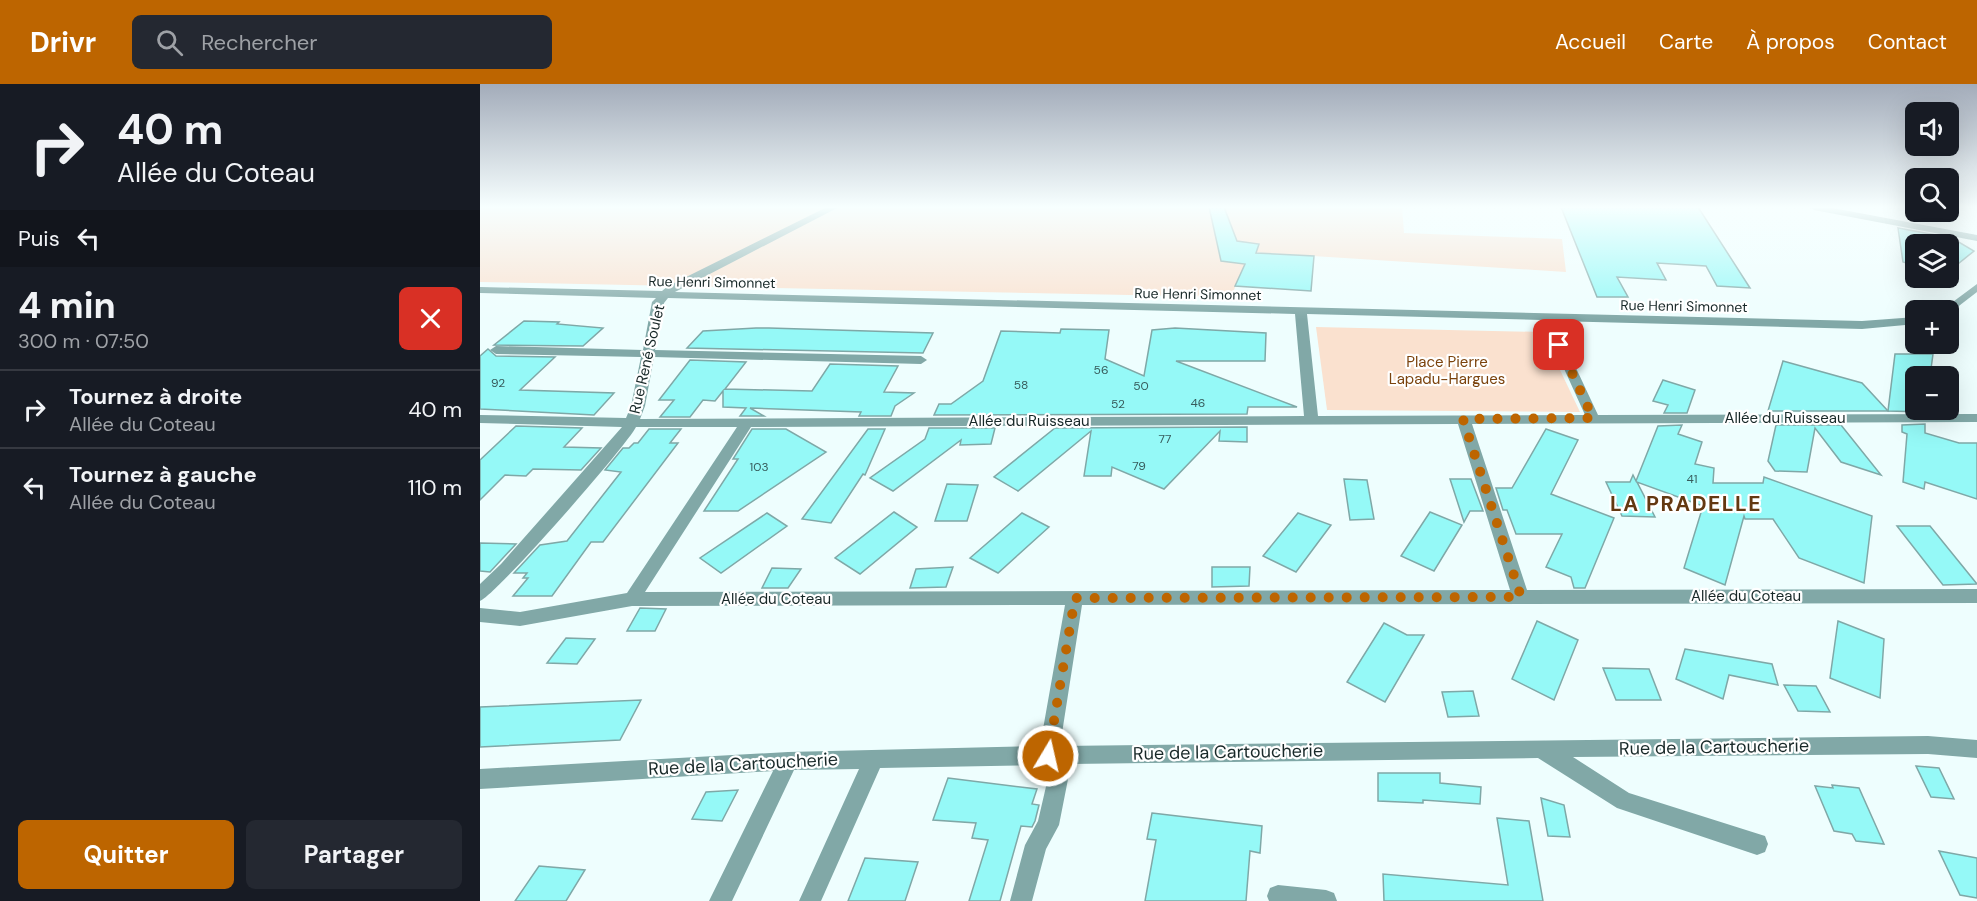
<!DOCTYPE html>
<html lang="fr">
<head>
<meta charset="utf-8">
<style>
	:root { --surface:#171b24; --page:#242831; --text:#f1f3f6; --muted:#9ea1a6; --line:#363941; --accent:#bd6500 }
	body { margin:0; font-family:"DM Sans",sans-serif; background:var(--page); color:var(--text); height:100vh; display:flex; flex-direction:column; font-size:22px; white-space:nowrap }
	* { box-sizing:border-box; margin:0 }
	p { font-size:20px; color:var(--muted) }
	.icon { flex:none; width:33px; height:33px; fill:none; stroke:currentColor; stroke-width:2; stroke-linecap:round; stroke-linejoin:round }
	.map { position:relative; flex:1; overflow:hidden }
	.sheet { display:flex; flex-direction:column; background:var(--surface); width:480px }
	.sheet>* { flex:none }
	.top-card { background:#171b24; color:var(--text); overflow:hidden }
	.tools { position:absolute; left:1425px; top:18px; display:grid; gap:12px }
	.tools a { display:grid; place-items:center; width:54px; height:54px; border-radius:9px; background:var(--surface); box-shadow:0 6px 24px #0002; font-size:30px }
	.pin { position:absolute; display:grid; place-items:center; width:51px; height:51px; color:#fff; margin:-26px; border-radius:12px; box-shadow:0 3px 9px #0006 }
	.me { position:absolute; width:66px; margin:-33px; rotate:9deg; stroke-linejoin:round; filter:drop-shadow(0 0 4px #0008) }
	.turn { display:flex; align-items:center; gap:21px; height:126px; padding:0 18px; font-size:27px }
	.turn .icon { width:78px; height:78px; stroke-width:2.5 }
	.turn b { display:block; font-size:42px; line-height:51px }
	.then { display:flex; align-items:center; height:57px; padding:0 18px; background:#0003; gap:12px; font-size:22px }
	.round { display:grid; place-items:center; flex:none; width:63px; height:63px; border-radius:9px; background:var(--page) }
	.summary { display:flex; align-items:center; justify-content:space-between; height:102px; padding:0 18px }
	h1 { font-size:36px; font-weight:700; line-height:45px }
	.action { display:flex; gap:12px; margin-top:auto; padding:12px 18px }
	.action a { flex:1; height:69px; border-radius:9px; background:var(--accent); color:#fff; font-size:24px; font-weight:700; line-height:69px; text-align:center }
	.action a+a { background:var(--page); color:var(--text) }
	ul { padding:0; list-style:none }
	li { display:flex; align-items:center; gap:18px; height:78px; padding:0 18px; border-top:2px solid var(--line) }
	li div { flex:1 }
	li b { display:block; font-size:22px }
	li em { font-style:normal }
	header { display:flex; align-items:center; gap:36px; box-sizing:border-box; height:84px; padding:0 30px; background:var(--accent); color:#fff }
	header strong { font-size:28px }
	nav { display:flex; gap:33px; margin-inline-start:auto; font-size:21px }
	.search { width:420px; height:54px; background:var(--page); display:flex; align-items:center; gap:15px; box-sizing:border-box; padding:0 21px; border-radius:9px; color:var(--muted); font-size:22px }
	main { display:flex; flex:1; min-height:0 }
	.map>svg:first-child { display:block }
</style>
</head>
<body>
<header>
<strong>Drivr</strong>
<div class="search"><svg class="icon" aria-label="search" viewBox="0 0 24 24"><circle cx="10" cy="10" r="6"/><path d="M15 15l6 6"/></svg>Rechercher</div>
<nav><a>Accueil</a><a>Carte</a><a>À propos</a><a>Contact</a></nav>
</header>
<main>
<section class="sheet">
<div class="top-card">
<div class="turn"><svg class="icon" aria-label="right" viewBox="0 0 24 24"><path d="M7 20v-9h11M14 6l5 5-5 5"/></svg><div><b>40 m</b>Allée du Coteau</div></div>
<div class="then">Puis<svg class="icon" aria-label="left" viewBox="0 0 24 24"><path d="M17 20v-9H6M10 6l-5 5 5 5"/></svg></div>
</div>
<div class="summary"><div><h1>4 min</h1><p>300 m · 07:50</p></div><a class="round" style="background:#d93025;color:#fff"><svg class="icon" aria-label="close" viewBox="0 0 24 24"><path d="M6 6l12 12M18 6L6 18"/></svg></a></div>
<ul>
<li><svg class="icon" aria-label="right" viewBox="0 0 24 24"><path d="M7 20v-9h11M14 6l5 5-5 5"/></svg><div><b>Tournez à droite</b><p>Allée du Coteau</p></div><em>40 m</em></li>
<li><svg class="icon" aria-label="left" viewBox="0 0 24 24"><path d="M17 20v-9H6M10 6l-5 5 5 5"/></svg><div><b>Tournez à gauche</b><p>Allée du Coteau</p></div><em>110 m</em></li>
</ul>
<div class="action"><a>Quitter</a><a>Partager</a></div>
</section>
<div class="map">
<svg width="1497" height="817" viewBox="0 0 1497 817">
	<rect width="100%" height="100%" fill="#eefefe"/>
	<g fill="#fae1cf">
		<polygon points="0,123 922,123 924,149 1082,155 1086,188 770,168 751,213 0,198"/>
		<polygon points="836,243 1062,248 1100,328 847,326"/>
	</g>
	<g fill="#95f9f7" stroke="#7fa8a7" stroke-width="1.5">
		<polygon points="729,123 744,123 757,157 779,160 776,169 834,172 831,207 755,202 765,180 741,177"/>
		<polygon points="1081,123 1218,123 1270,204 1237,202 1226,182 1177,179 1186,196 1137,193 1148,213 1117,213"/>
		<polygon points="1418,144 1472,154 1494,167 1468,188 1468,160 1436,160 1436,182 1423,178"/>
		<polygon points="44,237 79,238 77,240 123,244 103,262 14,261"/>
		<polygon points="276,244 289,244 453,249 443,269 207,264 223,247"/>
		<polygon points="695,244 786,249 785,277 696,277 817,323 768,323 767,330 454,331 459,320 471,320 503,297 521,247 580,249 581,245 629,246 625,275 664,292 672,246"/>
		<polygon points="8,265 16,272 75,273 40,306 134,309 114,331 0,325 0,272"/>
		<polygon points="1415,270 1453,270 1450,292 1436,292 1436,326 1446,326 1446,328 1408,327"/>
		<polygon points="210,276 266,278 245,305 332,307 350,280 418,282 404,308 434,309 415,322 411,332 379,332 381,328 270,324 284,332 260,332 266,324 243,323 243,307 235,317 223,316 210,333 180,333 194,316 179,316"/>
		<polygon points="1303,277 1382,299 1408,327 1288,327"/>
		<polygon points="1183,296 1215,306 1207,329 1184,329 1188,321 1173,317"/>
		<polygon points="1445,340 1445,349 1479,359 1497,359 1497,415 1445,398 1444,405 1423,398 1427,350 1422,348 1422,341"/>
		<polygon points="1202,341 1198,350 1222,358 1215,380 1234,384 1233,399 1283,399 1284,393 1392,432 1384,499 1319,474 1293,435 1265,435 1264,432 1245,501 1204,484 1223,422 1157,398 1175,433 1142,432 1126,398 1150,398 1153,391 1156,397 1178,342"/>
		<polygon points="1296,341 1361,341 1401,391 1361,378 1335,344 1327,388 1295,387 1288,377"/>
		<polygon points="36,342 102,344 84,363 121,364 101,386 53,385 46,392 25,391 0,416 0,376"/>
		<polygon points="767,343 767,358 739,357 740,347 684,405 632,383 631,392 604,392 611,347 538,407 514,393 575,344"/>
		<polygon points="449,344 515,344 511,360 480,361 481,356 413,407 390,394 445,355"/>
		<polygon points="169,345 201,345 190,359 198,359 123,458 111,458 72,512 33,512 48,494 43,494 47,489 34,489 60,461 87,457 141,388 125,386 143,364 149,364 154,359 158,359"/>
		<polygon points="272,345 306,345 346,368 258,427 224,427 258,375 253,375"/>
		<polygon points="388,345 405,345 385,391 383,390 351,439 322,435"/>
		<polygon points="1066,345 1098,356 1071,410 1134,434 1105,504 1094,504 1091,493 1066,483 1082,450 1036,450 1027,426 1023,426 1016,404 1032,404"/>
		<polygon points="864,395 887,396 894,435 870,436"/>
		<polygon points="970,395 991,395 1003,427 990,427 984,438"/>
		<polygon points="467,400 498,401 487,437 455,437"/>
		<polygon points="414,428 437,443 380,490 355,474"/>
		<polygon points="950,428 982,441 954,487 921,472"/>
		<polygon points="287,429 307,442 241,489 220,474"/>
		<polygon points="542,429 569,443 518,489 490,474"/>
		<polygon points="818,429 851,441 816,488 783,472"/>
		<polygon points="1417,442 1450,442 1497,500 1463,501"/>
		<polygon points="0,459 36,460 10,488 0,487"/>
		<polygon points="473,483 466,503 430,504 436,485"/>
		<polygon points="732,483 770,483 769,502 732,503"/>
		<polygon points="292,484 321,485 308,504 282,504"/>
		<polygon points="160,524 186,525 175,547 147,547"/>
		<polygon points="1057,537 1098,556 1074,616 1032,595"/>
		<polygon points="1358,537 1404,555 1400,614 1350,594"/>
		<polygon points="904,539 927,551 944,551 905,618 867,598"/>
		<polygon points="86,554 115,555 97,580 67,579"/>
		<polygon points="1205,565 1292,580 1298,601 1249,591 1243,615 1196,595"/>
		<polygon points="1123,584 1169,585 1181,616 1136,616"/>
		<polygon points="1304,601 1336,602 1350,628 1318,627"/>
		<polygon points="993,607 999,632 968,633 962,608"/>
		<polygon points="161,616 140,656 0,663 0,623"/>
		<polygon points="1436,682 1459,684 1474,715 1451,713"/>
		<polygon points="898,689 960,689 960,699 1001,703 1000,720 943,716 943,719 898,717"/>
		<polygon points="468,694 557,705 552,720 559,721 555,737 552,743 541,742 520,817 489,817 508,756 492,754 496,739 453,736"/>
		<polygon points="1352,701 1379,704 1404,760 1376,757 1372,750 1354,747 1335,702 1353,704"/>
		<polygon points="258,706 242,737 212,735 226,708"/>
		<polygon points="1061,714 1084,721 1090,753 1068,752"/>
		<polygon points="672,729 782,742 780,769 770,767 766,817 665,817 676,756 667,755"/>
		<polygon points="1017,734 1049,737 1063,817 904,817 903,790 1028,801"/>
		<polygon points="1459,767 1497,774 1497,814 1480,811"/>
		<polygon points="385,774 438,778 425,817 368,817"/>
		<polygon points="59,782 105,786 86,817 35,817"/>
	</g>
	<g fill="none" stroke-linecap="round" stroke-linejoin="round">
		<g fill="#81a8a7" fill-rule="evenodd">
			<path d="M347,123H359L195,208L1382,237L1436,233V240L1382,245L1074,237L1118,331L1497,330V338L992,340L1047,506L1497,505V519L602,521L580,662L1448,652L1497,656V674L1448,670L1093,673L1149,709L1285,752L1288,760L1285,768L1277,771L1137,724L1058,674L591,680L579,741L566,765L552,817H530L545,761L558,737L571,681L400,684L341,817H319L379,685L314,686L252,817H229L293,687L0,705V685L308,668L560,662L585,521L152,522L40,542L0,538V524L40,528L147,509L257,343H156C146,363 15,512 0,517V500L21,480L142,343L0,339V331L146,334L151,322L161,273L16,270L10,266L16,262L163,266L172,218L176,214L0,209V203L182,207L188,202ZM188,214L815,230L824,332L160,335L165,322L174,273L441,280L447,276L441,272L175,266L184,219ZM827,230L1062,236L1105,331L838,332ZM978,340L1030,506L165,508L271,343Z"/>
			<polygon points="1329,123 1347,123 1497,151 1497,157 1334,126"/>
			<polygon points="1497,200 1497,208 1471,228 1462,226"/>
			<polygon points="798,801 846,806 854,809 857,817 789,817 787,812 790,804"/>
		</g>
	</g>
	<linearGradient id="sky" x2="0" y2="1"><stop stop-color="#a3acba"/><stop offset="0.52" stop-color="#f7ffff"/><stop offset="1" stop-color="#f7ffff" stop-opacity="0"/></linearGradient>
	<rect width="1497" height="237" fill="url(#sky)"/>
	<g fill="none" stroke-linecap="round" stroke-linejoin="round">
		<polyline stroke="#bd6500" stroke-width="10" stroke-dasharray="0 18" points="568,672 595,514 1041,513 983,335 1113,334 1079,261"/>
	</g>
	<g text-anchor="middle" stroke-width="4.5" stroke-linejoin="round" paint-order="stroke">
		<g font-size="12" fill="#375c5c">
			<text x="621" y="290">56</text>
			<text x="18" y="303">92</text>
			<text x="541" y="305">58</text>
			<text x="661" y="306">50</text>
			<text x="718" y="323">46</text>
			<text x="638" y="324">52</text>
			<text x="685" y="359">77</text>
			<text x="659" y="386">79</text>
			<text x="279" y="387">103</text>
			<text x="1212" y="399">41</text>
		</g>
		<g font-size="14" fill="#182828" stroke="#fff">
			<text transform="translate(232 198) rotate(1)" y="5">Rue Henri Simonnet</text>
			<text transform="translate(718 210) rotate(1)" y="5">Rue Henri Simonnet</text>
			<text transform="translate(1204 222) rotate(1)" y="5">Rue Henri Simonnet</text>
		</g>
		<g font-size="15" fill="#182828" stroke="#fff">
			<text transform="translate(167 275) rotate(-77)" y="5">Rue René Soulet</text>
			<text x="1305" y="339">Allée du Ruisseau</text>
			<text x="549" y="342">Allée du Ruisseau</text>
			<text x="1266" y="517">Allée du Coteau</text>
			<text x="296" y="520">Allée du Coteau</text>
		</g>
		<g font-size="15" fill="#7b430d" stroke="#fff">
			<text x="967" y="283">Place Pierre<tspan x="967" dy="17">Lapadu-Hargues</tspan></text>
		</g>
		<g font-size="18" fill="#182828" stroke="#fff">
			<text transform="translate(1234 663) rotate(-1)" y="6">Rue de la Cartoucherie</text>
			<text transform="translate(748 668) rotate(-1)" y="6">Rue de la Cartoucherie</text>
			<text transform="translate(263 680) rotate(-3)" y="6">Rue de la Cartoucherie</text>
		</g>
		<g font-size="21" font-weight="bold" letter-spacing="1.5" fill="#633811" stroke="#fff">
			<text x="1206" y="427">LA PRADELLE</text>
		</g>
	</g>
</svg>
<div class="tools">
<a><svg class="icon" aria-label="sound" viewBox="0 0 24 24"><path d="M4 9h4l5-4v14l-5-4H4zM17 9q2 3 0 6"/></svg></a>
<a><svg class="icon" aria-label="search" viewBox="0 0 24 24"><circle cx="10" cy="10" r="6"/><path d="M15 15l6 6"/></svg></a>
<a><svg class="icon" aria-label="layers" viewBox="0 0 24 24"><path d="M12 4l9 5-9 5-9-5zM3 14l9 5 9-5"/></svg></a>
<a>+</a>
<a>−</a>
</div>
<div class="pin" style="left:1079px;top:261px;background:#d93025"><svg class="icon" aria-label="arrive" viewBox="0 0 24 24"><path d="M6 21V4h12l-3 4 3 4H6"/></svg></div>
<svg class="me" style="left:568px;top:672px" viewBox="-20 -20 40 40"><circle r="17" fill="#bd6500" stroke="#fff" stroke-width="3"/><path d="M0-11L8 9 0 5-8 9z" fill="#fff"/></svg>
</div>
</main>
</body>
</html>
